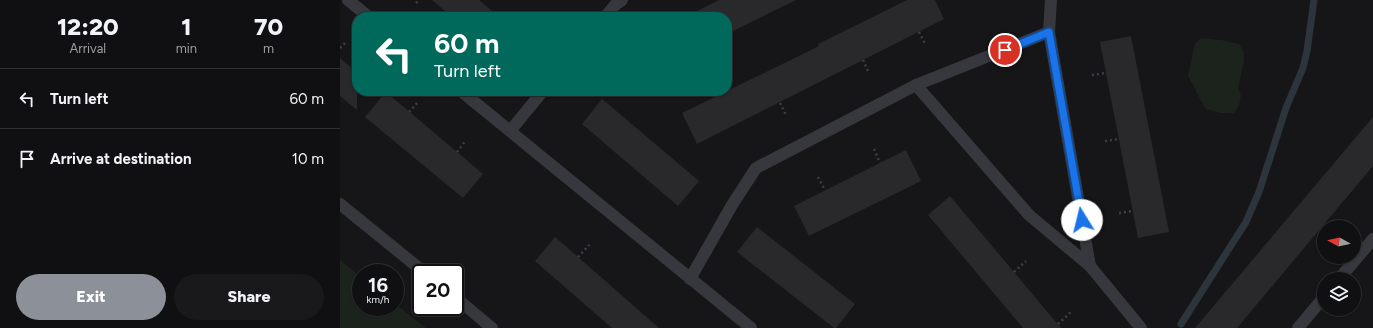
<!DOCTYPE html>
<html lang="en">
<head>
<meta charset="utf-8">
<style>
	:root { --surface:#101012; --page:#19191b; --text:#f1f3f6; --muted:#9c9d9f; --line:#303032; --accent:#8c9099 }
	body { margin:0; font-family:Figtree,sans-serif; background:var(--page); color:var(--text); height:100vh; display:flex; flex-direction:column; font-size:15px; white-space:nowrap }
	* { box-sizing:border-box; margin:0 }
	p { font-size:13px; color:var(--muted) }
	.icon { flex:none; width:22px; height:22px; fill:none; stroke:currentColor; stroke-width:2; stroke-linecap:round; stroke-linejoin:round }
	.map { position:relative; flex:1; overflow:hidden }
	.side { display:flex; flex-direction:column; background:var(--surface); width:340px }
	.side>* { flex:none }
	.guide { position:absolute; left:12px; top:12px; width:380px; height:84px; border-radius:16px; box-shadow:0 1px 3px #0004,0 0 0 1px var(--line); background:#00695c; color:#fff; overflow:hidden }
	.needle { width:26px; rotate:278deg }
	.tools { position:absolute; left:977px; top:220px; display:grid; gap:8px }
	.tools a { display:grid; place-items:center; width:44px; height:44px; border-radius:50%; background:var(--surface); box-shadow:0 1px 3px #0004,0 0 0 1px var(--line); font-size:20px }
	.speed { position:absolute; left:12px; top:264px; display:flex; gap:8px; font-size:20px; font-weight:700; text-align:center }
	.speed>* { display:grid; place-content:center; width:52px; height:52px; border-radius:50%; background:var(--surface); box-shadow:0 1px 3px #0004,0 0 0 1px var(--line); line-height:1 }
	.speed small { font-size:10px; font-weight:400 }
	.speed .limit { border:2px solid #111; border-radius:6px; background:#fff; color:#111 }
	.pin { position:absolute; display:grid; place-items:center; width:34px; height:34px; color:#fff; margin:-17px; border:2px solid #fff; border-radius:50%; box-shadow:0 1px 4px #0007 }
	.me { position:absolute; width:44px; margin:-22px; rotate:351deg; stroke-linejoin:round; filter:drop-shadow(0 0 3px #0008) }
	.turn { display:flex; align-items:center; gap:14px; height:84px; padding:0 16px; font-size:18px }
	.turn .icon { width:52px; height:52px; stroke-width:2.5 }
	.turn b { display:block; font-size:28px; line-height:34px }
	.eta { display:flex; justify-content:space-evenly; align-items:center; height:68px; text-align:center }
	.eta b { font-size:24px; font-weight:800; line-height:28px }
	.button { display:flex; gap:8px; margin-top:auto; padding:8px 16px }
	.button a { flex:1; height:46px; border-radius:24px; background:var(--accent); color:#fff; font-size:16px; font-weight:800; line-height:46px; text-align:center }
	.button a+a { background:var(--page); color:var(--text) }
	ul { padding:0; list-style:none }
	li { display:flex; align-items:center; gap:12px; height:60px; padding:0 16px; border-top:1px solid var(--line) }
	li div { flex:1 }
	li b { display:block; font-size:15px }
	li em { font-style:normal }
	main { display:flex; flex:1; min-height:0 }
	.map>svg:first-child { display:block }
</style>
</head>
<body>
<main>
<section class="side">
<div class="eta">
<div><b>12:20</b><p>Arrival</p></div>
<div><b>1</b><p>min</p></div>
<div><b>70</b><p>m</p></div>
</div>
<ul>
<li><svg class="icon" aria-label="left" viewBox="0 0 24 24"><path d="M17 20v-9H6M10 6l-5 5 5 5"/></svg><div><b>Turn left</b></div><em>60 m</em></li>
<li><svg class="icon" aria-label="arrive" viewBox="0 0 24 24"><path d="M6 21V4h12l-3 4 3 4H6"/></svg><div><b>Arrive at destination</b></div><em>10 m</em></li>
</ul>
<div class="button"><a>Exit</a><a>Share</a></div>
</section>
<div class="map">
<svg width="1033" height="328" viewBox="0 0 1033 328">
	<rect width="100%" height="100%" fill="#161618"/>
	<g fill="#1c231d">
		<path d="M861,38L881,40L899,44L904,52V61L898,88L901,95L899,105L894,113H881L866,109C859,99 855,87 848,76L855,44Z"/>
		<polygon points="0,260 21,277 21,307 55,307 55,304 86,328 0,328"/>
	</g>
	<g fill="none" stroke-linecap="round" stroke-linejoin="round">
		<polyline stroke="#2c353c" stroke-width="7" points="841,324 906,222 919,192 946,108 963,68 967,51 974,0"/>
	</g>
	<g fill="#29292c">
		<polygon points="92,0 139,0 159,17 112,17"/>
		<polygon points="379,0 456,0 387,34 387,17 345,17"/>
		<polygon points="567,0 595,0 604,19 357,144 342,113 479,46 478,44"/>
		<polygon points="791,36 829,232 798,238 760,42"/>
		<polygon points="0,58 17,73 17,110 0,96"/>
		<polygon points="46,92 143,174 123,198 25,117"/>
		<polygon points="262,99 359,181 338,206 242,124"/>
		<polygon points="1033,117 1033,166 897,328 855,328"/>
		<polygon points="566,150 581,181 469,236 454,206"/>
		<polygon points="610,196 674,272 721,328 683,328 588,215"/>
		<polygon points="417,227 515,304 496,328 494,328 397,252"/>
		<polygon points="215,237 238,257 319,328 272,328 195,261"/>
	</g>
	<g fill="none" stroke-linecap="round" stroke-linejoin="round">
		<g stroke="#3d3f44" stroke-width="2.5" stroke-dasharray="2 3" stroke-linecap="butt">
			<polyline points="76,3 79,0"/>
			<polyline points="579,32 585,44"/>
			<polyline points="0,48 7,41"/>
			<polyline points="523,60 529,73"/>
			<polyline points="752,75 766,73"/>
			<polyline points="440,103 446,115"/>
			<polyline points="69,112 79,101"/>
			<polyline points="765,141 779,139"/>
			<polyline points="534,149 540,163"/>
			<polyline points="117,152 126,140"/>
			<polyline points="478,177 485,190"/>
			<polyline points="779,213 793,211"/>
			<polyline points="238,257 250,244"/>
			<polyline points="674,272 686,261"/>
			<polyline points="718,324 731,312"/>
		</g>
		<g stroke="#37383d" stroke-width="12">
			<polyline points="8,0 29,17"/>
			<polyline points="711,0 709,32 750,266 801,328"/>
			<polyline points="265,17 275,5 282,0"/>
			<polyline points="576,85 689,215 750,266"/>
			<polyline points="121,91 411,328"/>
			<polyline points="170,131 203,91"/>
			<polyline points="0,204 85,273"/>
			<polyline points="350,279 392,205 416,168 576,85 709,32"/>
			<polyline points="999,279 1033,239"/>
			<polyline points="115,297 152,328"/>
			<polyline points="958,328 984,297"/>
		</g>
	</g>
	<g fill="none" stroke-linecap="round" stroke-linejoin="round">
		<g stroke="#114b97" stroke-width="10">
			<polyline id="route" points="665,50 709,32 742,220"/>
		</g>
		<use href="#route" stroke="#1a73e8" stroke-width="7"/>
	</g>
</svg>
<div class="tools">
<a><svg class="needle" viewBox="-14 -14 28 28"><path d="M0-13l5 13h-10z" fill="#e53935"/><path d="M0 13l5-13h-10z" fill="#9c9d9f"/></svg></a>
<a><svg class="icon" aria-label="layers" viewBox="0 0 24 24"><path d="M12 4l9 5-9 5-9-5zM3 14l9 5 9-5"/></svg></a>
</div>
<div class="speed"><div>16<small>km/h</small></div><div class="limit">20</div></div>
<div class="pin" style="left:665px;top:50px;background:#d93025"><svg class="icon" aria-label="arrive" viewBox="0 0 24 24"><path d="M6 21V4h12l-3 4 3 4H6"/></svg></div>
<svg class="me" style="left:742px;top:220px" viewBox="-20 -20 40 40"><circle r="19" fill="#fff"/><path d="M0-13L10 11 0 6-10 11z" fill="#1a73e8"/></svg>
<div class="guide">
<div class="turn"><svg class="icon" aria-label="left" viewBox="0 0 24 24"><path d="M17 20v-9H6M10 6l-5 5 5 5"/></svg><div><b>60 m</b>Turn left</div></div>
</div>
</div>
</main>
</body>
</html>
